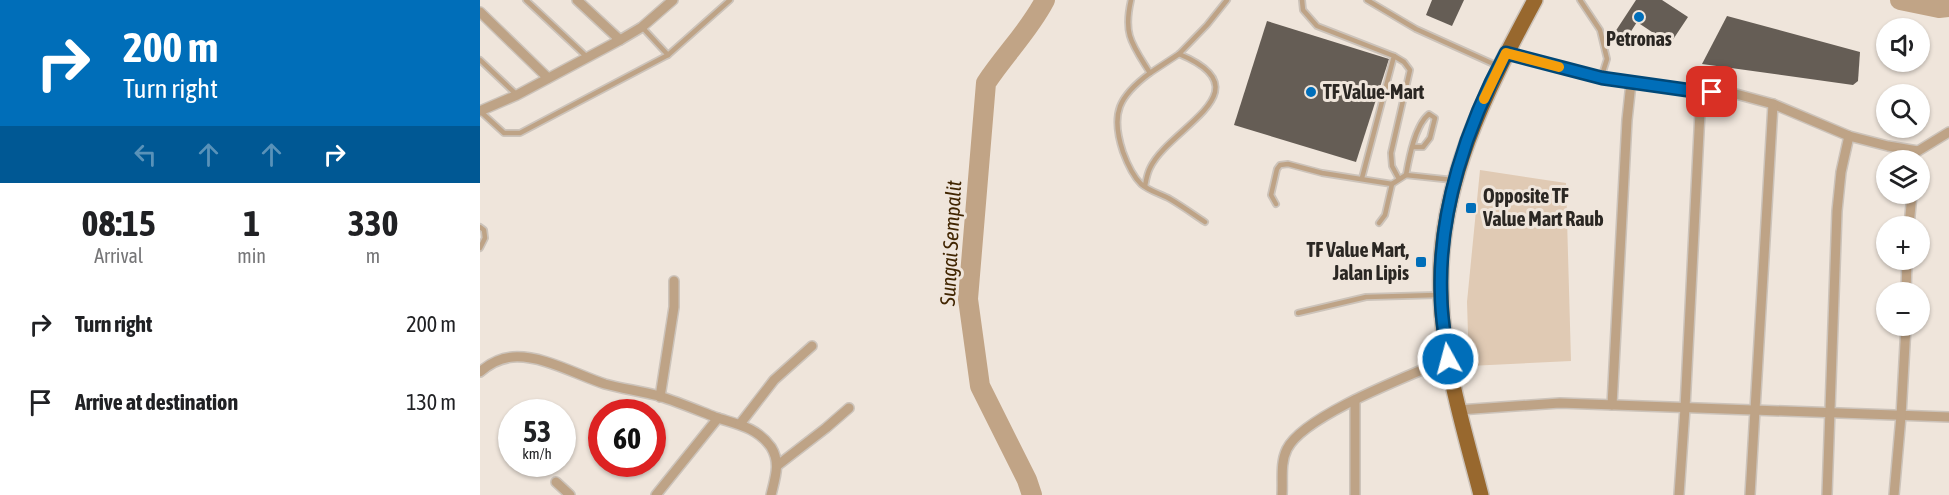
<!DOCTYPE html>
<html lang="en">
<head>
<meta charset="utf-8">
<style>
	:root { --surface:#fff; --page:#f6f6f6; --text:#202124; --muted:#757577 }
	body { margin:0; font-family:"Asap Condensed",sans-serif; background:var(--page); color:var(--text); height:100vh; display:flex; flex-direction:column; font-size:22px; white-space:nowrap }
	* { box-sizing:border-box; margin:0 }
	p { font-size:20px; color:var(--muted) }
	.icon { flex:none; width:33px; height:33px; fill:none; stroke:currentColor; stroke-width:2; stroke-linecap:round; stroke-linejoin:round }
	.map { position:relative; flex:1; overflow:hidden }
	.details { display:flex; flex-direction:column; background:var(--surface); width:480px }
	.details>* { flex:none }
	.top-card { background:#006eb9; color:#fff; overflow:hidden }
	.buttons { position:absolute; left:1396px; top:18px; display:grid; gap:12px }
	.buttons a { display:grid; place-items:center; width:54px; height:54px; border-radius:50%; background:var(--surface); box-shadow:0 2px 4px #0004; font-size:30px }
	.speed { position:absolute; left:18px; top:399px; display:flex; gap:12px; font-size:30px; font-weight:700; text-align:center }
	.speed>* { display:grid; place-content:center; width:78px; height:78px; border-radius:50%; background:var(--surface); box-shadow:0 2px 4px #0004; line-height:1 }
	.speed small { font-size:15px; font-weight:400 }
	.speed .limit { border:9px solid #d22; background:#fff; color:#111 }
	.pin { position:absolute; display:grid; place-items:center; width:51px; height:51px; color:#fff; margin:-26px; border-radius:12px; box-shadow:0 3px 9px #0006 }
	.me { position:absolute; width:66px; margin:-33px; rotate:353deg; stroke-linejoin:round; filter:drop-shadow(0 0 4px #0008) }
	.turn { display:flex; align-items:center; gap:21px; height:126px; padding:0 24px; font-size:27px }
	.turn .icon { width:78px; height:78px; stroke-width:2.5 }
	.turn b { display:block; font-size:42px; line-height:51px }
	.lanes { display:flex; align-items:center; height:57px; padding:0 24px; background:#0003; justify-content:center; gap:30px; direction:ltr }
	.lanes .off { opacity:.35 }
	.eta { display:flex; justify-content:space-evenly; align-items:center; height:102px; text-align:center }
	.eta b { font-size:36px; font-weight:700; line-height:42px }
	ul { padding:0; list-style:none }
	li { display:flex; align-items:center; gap:18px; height:78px; padding:0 24px }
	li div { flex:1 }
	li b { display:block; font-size:22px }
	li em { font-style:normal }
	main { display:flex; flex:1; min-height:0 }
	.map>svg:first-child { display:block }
</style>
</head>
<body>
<main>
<section class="details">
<div class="top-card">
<div class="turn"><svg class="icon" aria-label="right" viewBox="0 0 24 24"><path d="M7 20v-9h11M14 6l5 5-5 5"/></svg><div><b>200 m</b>Turn right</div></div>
<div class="lanes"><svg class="icon off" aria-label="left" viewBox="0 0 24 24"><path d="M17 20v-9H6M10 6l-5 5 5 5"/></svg><svg class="icon off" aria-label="ahead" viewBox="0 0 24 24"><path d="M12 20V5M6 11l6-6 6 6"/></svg><svg class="icon off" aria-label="ahead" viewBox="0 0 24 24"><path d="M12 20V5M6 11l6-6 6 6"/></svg><svg class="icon" aria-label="right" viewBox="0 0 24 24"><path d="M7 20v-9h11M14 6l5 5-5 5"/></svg></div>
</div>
<div class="eta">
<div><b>08:15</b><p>Arrival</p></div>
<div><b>1</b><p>min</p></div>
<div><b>330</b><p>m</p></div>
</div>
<ul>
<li><svg class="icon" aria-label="right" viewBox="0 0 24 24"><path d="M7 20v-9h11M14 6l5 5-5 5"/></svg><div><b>Turn right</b></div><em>200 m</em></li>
<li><svg class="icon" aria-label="arrive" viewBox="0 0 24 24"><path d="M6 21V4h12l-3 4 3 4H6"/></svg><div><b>Arrive at destination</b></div><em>130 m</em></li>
</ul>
</section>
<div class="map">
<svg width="1469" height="495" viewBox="0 0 1469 495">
	<rect width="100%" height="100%" fill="#efe5db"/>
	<polygon fill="#e0cab4" points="1000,170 1086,183 1091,361 989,366 987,302"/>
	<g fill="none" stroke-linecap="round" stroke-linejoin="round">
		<g stroke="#c1a486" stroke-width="20">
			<polyline points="1420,0 1459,8 1469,7"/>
			<path d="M552,495L547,480L500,386L488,299L506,83C525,54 549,31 565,0"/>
		</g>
	</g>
	<g fill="#655d55">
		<polygon points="952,0 984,0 972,26 946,15"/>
		<polygon points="1156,0 1182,0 1208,17 1190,44 1157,22 1146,39 1135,32"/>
		<polygon points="1247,16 1380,52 1378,81 1373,85 1222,64"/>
		<polygon points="787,21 909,59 876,162 754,125"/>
	</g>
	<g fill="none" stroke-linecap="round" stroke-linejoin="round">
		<g stroke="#ccc3ba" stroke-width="8">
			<g id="service">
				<polyline points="46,0 108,58"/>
				<path d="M651,0C643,35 652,44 670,73C639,96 630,113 643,152C647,163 652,175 661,184C669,191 681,194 690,199C702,206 713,214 725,222"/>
				<polyline points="822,0 823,10 837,26 914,56 882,178"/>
				<polyline points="887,0 936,29 1018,66"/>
				<polyline points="1100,0 1120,30 1127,59 1121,78"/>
				<polyline points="162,27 188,55"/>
				<polyline points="914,56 924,62 930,70 911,153 912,166 919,179"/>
				<polyline points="0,60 37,95"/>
				<polyline points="670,73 699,54 727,25 747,0"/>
				<polyline points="1,112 24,133 40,133 188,55 250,0"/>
				<path d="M926,175C929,158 935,125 949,114L955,118L950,138L943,147H932"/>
				<polyline points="912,184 926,175 973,180"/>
				<path d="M665,186C666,181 667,174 670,168C689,127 788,91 699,54"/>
				<polyline points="796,204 791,195 797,169 800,165 808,164 842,173 912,184 905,215 899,223"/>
				<polyline points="0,227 4,230 5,238 0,248"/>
				<polyline points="818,313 886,297 957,295"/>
			</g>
		</g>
		<g stroke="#ccc3ba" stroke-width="12">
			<g id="minor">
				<polyline points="97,0 140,40"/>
				<polyline points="0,12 68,78"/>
				<polyline points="1026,53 1121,78 1221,92 1256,94 1293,104 1369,136 1408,146 1438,151 1469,132"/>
				<polyline points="0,111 37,95 140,40 162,27 193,0"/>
				<polyline points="1429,226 1432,194"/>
				<polyline points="1426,292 1427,260"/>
				<path d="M0,372C9,364 20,358 33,357C63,355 97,375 125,384C143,389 161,391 179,396C198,402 217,410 235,417C256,424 277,427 291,447C301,463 295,478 291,495"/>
				<polyline points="180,397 194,307 194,281"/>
				<polyline points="1132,405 1147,120 1151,83"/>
				<polyline points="979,410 1080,403 1469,417"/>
				<polyline points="260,424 294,380 332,346"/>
				<polyline points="298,465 346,428 369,408"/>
				<polyline points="76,482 90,495"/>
				<polyline points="176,495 238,418"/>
				<path d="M802,495C803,480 800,463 807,449C824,415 931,375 968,359"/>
				<polyline points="875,495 875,400"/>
				<polyline points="1199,495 1205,408 1221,92"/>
				<polyline points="1270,495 1293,104"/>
				<polyline points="1347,495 1357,211 1361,172 1369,136"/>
				<polyline points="1414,495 1421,416 1426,326"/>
			</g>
		</g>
		<g stroke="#ccc3ba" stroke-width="18">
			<path id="primary" d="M1001,495C984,429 963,363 961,295C956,188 1006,91 1055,0"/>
		</g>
		<use href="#service" stroke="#bea386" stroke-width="4.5"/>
		<use href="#minor" stroke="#bea386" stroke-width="9"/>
		<use href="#primary" stroke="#98682e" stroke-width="15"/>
	</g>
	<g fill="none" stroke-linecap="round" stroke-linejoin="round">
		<g stroke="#004878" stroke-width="15">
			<path id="route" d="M968,359C965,338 961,316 961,295C958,211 987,125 1026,53L1122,78L1221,92H1232"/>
		</g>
		<use href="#route" stroke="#006eb9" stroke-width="10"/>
		<polyline stroke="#f59e0b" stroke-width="10" points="1004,99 1026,53 1079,67"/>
	</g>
	<g fill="#006eb9" stroke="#efe5db" stroke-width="2">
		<circle cx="1159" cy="17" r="6"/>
		<circle cx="831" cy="92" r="6"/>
		<rect x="985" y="202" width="12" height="12" rx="3"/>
		<rect x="935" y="256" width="12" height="12" rx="3"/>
	</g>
	<g text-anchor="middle" stroke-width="6" stroke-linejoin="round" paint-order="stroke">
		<g font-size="20" font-weight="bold" fill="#2b2723" stroke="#efe5db" text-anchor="start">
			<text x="1159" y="46" text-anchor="middle">Petronas</text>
			<text x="843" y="99">TF Value-Mart</text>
			<text x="1003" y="203">Opposite TF<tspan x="1003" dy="23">Value Mart Raub</tspan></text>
			<text x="929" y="257" text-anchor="end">TF Value Mart,<tspan x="929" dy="23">Jalan Lipis</tspan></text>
		</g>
		<g font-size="21" font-style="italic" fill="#412500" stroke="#efe5db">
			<text transform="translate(471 243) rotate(-87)" y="7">Sungai Sempalit</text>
		</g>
	</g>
</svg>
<div class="buttons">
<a><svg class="icon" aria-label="sound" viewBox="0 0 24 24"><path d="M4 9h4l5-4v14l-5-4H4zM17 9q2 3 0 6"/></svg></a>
<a><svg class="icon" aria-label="search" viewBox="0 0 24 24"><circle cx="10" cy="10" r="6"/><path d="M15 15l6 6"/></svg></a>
<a><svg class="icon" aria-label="layers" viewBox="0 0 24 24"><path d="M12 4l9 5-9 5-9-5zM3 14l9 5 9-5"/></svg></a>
<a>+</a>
<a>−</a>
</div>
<div class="speed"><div>53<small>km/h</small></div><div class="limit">60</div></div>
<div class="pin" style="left:1232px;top:92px;background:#d93025"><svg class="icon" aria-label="arrive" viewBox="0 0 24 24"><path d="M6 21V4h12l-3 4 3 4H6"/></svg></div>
<svg class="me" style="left:968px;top:359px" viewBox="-20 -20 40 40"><circle r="17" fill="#006eb9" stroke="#fff" stroke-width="3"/><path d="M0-11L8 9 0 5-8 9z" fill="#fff"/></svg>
</div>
</main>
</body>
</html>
